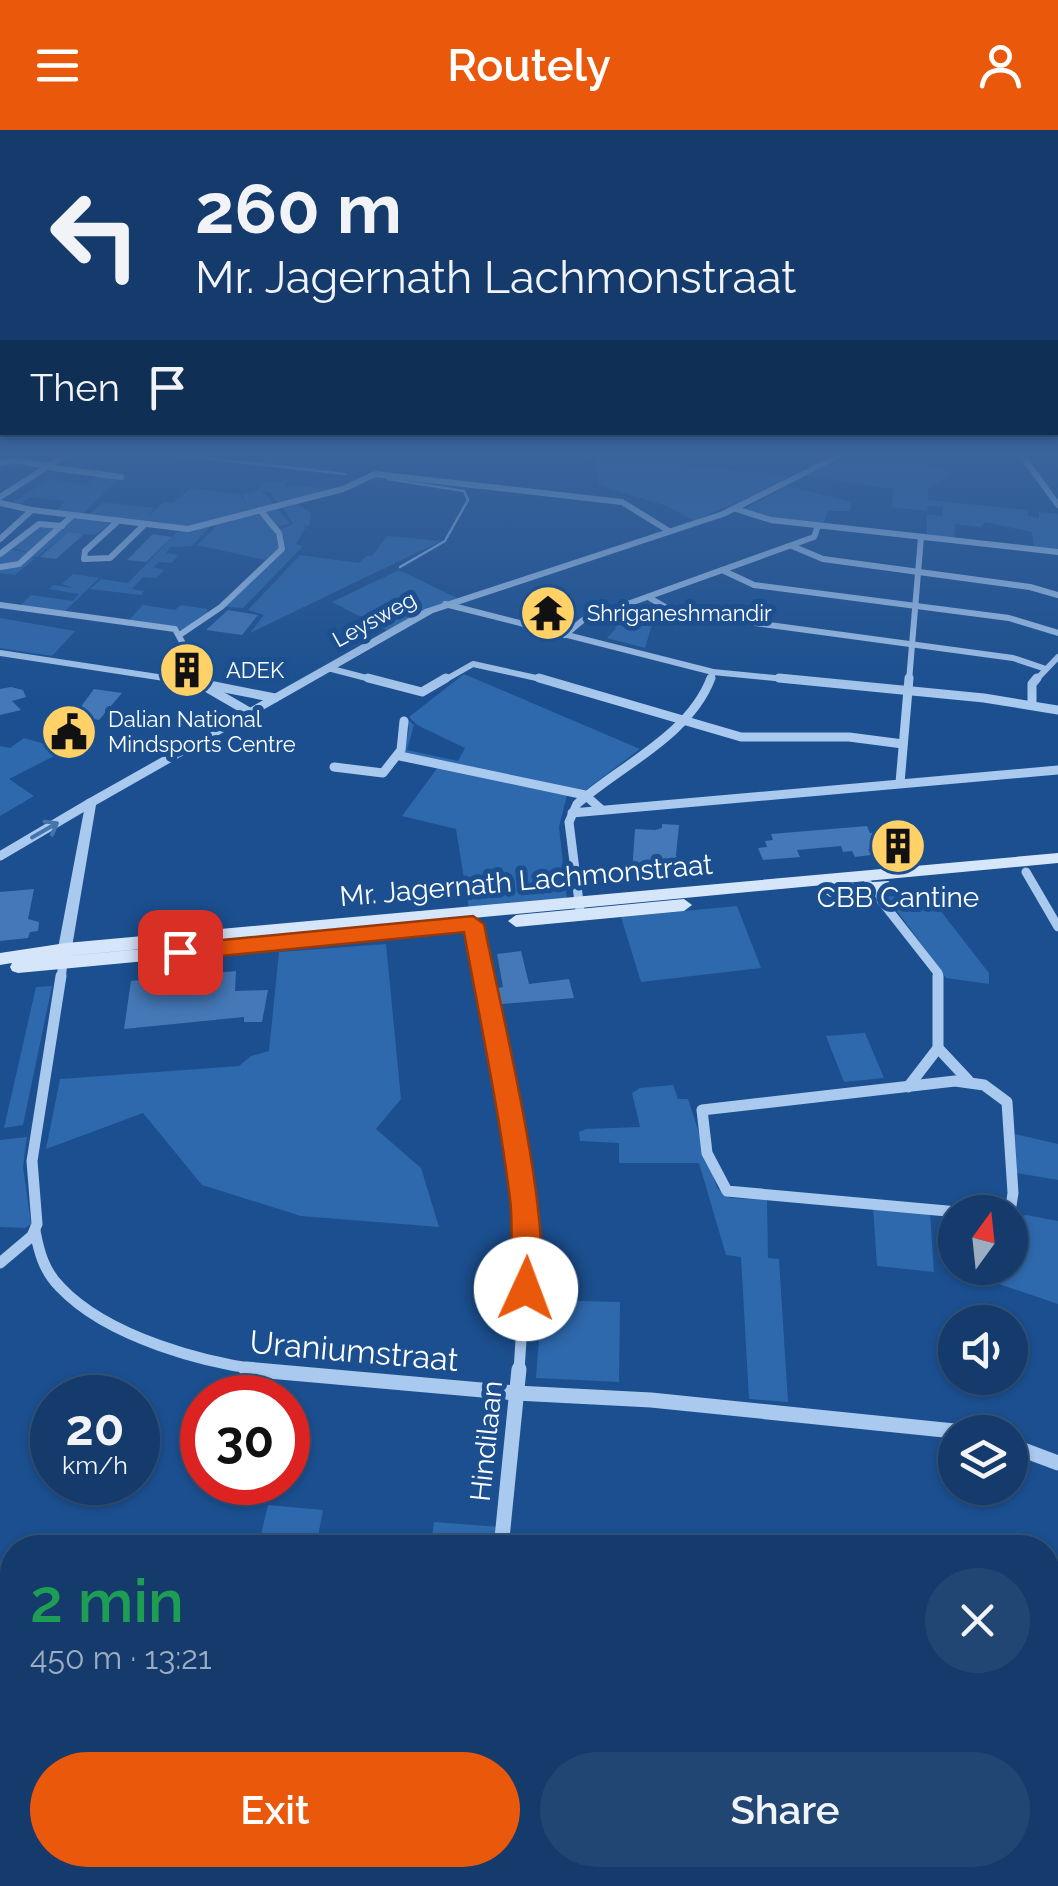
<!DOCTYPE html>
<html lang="en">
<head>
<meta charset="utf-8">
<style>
	:root { --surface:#143b6b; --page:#214673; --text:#f1f3f6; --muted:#9dadc1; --line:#33557e; --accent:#ea580c }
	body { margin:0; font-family:Raleway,sans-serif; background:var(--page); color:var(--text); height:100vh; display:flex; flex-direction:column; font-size:38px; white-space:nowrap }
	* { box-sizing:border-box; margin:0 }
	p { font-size:32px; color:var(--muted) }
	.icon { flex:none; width:55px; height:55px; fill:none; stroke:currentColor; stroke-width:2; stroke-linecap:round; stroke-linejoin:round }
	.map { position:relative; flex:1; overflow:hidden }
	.sheet { position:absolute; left:0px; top:1405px; width:1060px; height:352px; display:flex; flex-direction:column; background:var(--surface); border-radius:40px 40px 0 0; box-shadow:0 2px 8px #0004,0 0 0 2px var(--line) }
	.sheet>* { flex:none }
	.guide { position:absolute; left:0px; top:0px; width:1060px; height:305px; box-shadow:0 2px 8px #0004,0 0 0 2px var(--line); background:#143b6b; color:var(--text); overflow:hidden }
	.needle { width:65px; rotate:15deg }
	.fabs { position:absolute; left:938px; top:1065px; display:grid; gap:20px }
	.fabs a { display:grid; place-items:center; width:90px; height:90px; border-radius:50%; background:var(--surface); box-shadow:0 2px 8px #0004,0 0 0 2px var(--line); font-size:50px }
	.speed { position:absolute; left:30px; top:1245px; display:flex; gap:20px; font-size:50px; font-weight:700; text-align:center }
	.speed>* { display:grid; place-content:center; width:130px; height:130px; border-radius:50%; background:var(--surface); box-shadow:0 2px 8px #0004,0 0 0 2px var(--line); line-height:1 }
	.speed small { font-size:25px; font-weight:400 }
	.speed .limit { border:15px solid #d22; background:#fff; color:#111 }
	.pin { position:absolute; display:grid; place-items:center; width:85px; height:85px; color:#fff; margin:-42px; border-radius:20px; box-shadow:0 5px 15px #0006 }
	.me { position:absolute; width:110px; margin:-55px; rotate:2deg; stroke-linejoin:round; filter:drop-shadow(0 0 8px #0008) }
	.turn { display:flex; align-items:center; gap:35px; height:210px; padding:0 30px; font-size:45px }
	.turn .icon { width:130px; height:130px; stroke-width:2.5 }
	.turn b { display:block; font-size:70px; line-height:85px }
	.then { display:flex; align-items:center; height:95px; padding:0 30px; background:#0003; gap:20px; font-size:38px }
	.round { display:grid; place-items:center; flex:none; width:105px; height:105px; border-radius:52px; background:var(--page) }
	.headline { display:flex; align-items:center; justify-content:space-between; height:170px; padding:0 30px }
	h1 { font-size:60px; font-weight:600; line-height:75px; color:#1e9e55 }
	.primary-button { display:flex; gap:20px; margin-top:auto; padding:20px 30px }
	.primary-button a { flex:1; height:115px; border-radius:60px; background:var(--accent); color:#fff; font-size:40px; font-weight:600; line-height:115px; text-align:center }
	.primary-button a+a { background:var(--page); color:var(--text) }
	header { display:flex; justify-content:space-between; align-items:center; height:130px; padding:0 30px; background:var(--accent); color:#fff; font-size:45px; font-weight:600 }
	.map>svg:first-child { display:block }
</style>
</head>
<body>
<header><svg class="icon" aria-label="menu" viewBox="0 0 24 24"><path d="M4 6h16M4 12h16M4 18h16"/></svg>Routely<svg class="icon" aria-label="person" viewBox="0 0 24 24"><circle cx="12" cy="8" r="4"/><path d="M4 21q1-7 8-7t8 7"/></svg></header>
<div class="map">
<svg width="1058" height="1756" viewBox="0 0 1058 1756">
	<rect width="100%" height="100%" fill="#1b4f8f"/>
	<g fill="#2e69ad">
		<polygon points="160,323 347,323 330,342"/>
		<polygon points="853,323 887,323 955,343 928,358 928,370 1027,380 1028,386 1039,388 1039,382 1058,384 1058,420 1034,418 1032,402 985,392 981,397 955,394 954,409 927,406 927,384 943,386 943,377 928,376 927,381 892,377 893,359 805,346"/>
		<polygon points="595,327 784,345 792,348 694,391 667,376 598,355"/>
		<polygon points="59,343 53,350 86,355 96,346 118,349 81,386 56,382 65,371 30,367 18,376 10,374"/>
		<path d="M291,345L284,358L298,355L330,359L278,374L271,363L262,360L290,393L275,399L262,380L254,383C269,387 277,404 279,418L265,430L197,415L217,395H212L192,416L171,417L166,423L179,425L171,433L159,432L153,437L164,440L156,448L143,447L132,459L144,461L141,465L90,459L101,449L128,453L177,402L187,400L85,388L103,372L154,378L148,387L163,372L173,373L191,358L240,364L246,376L242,364L258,360L265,352H281Z"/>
		<polygon points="788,356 851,372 850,381 828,381 823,394 770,387 746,378"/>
		<polygon points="298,374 311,383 309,396 300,395 306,397 296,414 303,416 243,478 225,477 286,420 280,399 293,394 283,378"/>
		<polygon points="72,387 111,393 95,405 68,402 37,427 31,427 34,429 15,445 0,443 0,426 7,419 31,423 10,417 41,395 59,396"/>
		<polygon points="387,406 441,411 250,503 264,485 248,480 300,425 359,433 366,426 372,426"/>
		<polygon points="399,440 457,468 388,501 332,472"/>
		<polygon points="73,444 99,448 64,482 20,476 31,465 73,471 79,464 49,459 54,455 73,458 62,454"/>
		<polygon points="143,475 175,480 181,475 207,479 208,484 182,501 175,496 129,490"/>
		<polygon points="616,484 633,496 652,494 645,518 607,508 617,497 598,491"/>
		<polygon points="0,488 75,501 52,526 0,518"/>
		<polygon points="464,544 640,619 583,662 404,623 409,598 405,587 414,595 407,620 458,631 465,618 417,595 409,587"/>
		<polygon points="24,608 66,620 9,649 34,666 0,686 0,616 10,618"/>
		<polygon points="438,637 567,665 559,697 567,769 469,779 456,699 402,686"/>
		<polygon points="926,762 989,843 989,854 946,848 887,767"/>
		<polygon points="737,776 761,838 641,852 621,787"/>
		<polygon points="386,814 401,969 376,999 421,1038 439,1097 301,1086 202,1055 143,983 46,1019 60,949 239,936 251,926 269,921 279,822"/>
		<polygon points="52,856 23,995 4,998 36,857"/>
		<polygon points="865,903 884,948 844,952 826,906"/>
		<polygon points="673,955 678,969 688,969 717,1058 730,1068 767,1070 768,1128 779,1129 788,1272 749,1269 741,1127 726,1125 699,1033 619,1033 619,1013 580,1011 579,1002 586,999 640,997 632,963 640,958"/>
		<polygon points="1015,1004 1058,1014 1058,1050 1017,1043"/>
		<polygon points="27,1007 23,1037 31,1094 25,1098 0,1097 0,1010"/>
		<polygon points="873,1077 930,1084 934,1142 877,1136"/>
		<polygon points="1026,1085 1058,1091 1058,1174 990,1151 989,1138 1010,1138 1010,1089"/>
		<polygon points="542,1170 620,1172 619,1252 536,1248"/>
		<polygon points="268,1375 323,1380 316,1417 258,1417"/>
		<polygon points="434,1392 500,1397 499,1417 431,1418"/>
	</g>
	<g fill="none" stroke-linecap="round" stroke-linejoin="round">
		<g stroke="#9cc4f0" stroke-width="2.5">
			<polyline points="160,323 345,344"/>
			<polyline points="589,328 591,323"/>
			<polyline points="388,349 464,361 468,370 446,409"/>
			<polyline points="400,437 445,411"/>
		</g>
		<polyline stroke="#3c6290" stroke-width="8" points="0,339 18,333"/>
	</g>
	<g fill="#4478b7">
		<polygon points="68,402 84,404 56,429 40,427"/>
		<polygon points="153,404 172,407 146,432 127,430"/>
		<polygon points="228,480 258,485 242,505 206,500"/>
		<polygon points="11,557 23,560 26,567 12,571 21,580 0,585 0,559"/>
		<polygon points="94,559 122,563 99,590 74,586"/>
		<polygon points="662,694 679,695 676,725 682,743 632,743 635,699 655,700 662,698"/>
		<polygon points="867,696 870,703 879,702 887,718 868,719 871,725 855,727 852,721 843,722 841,716 797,720 800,727 763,730 758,718 767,717 765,711 773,710 771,704"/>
		<polygon points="34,759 28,789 39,792 38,801 30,802 28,808 0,811 0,762"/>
		<polygon points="521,821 529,854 569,849 574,868 501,874 498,858 503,857 497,824"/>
		<polygon points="236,841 235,861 268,860 262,892 244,892 244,887 124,899 131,851"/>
	</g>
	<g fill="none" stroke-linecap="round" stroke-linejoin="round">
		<g stroke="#a9c9ee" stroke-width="6">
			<polyline points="1020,323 1058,375"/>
			<polyline points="0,333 14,330 48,336"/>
			<polyline points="47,337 121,347"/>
			<polyline points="0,367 69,323"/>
			<polyline points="0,373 32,380 0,409"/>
			<polyline points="736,379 771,390 1058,422"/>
			<polyline points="32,380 188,399 343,359 375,344 622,372 669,401"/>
			<polyline points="117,392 85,421 84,429 110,428 143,396"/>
			<polyline points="792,416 823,429 1030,457 1058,465"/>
			<polyline points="0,424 39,394 62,396"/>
			<polyline points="0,437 19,434 72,386"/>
			<polyline points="722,440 754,455 1009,488 1058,503"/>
			<polyline points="648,467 674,482 1013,528 1046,539"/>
			<polyline points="445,474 713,542 805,551"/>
			<polyline points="0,475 175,499 193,532"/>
			<polyline points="181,504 221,477 282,419 279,403 260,380"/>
			<polyline points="565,505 583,490 814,407 818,396"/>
			<polyline points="0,523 184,551"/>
			<polyline points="328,538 378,551"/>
			<polyline points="196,541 198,551"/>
			<polyline points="443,551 473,534 550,551"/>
			<polyline points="710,551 713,542"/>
			<polyline points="909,551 921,407"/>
			<polyline points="1035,551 1058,527"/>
		</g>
		<g stroke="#a9c9ee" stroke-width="9">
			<polyline points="168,548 199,553 249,582"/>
			<polyline points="198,548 199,553 275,568"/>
			<polyline points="368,548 422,562 446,548"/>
			<polyline points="539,548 741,607 849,607 903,614"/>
			<polyline points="779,548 984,568 1058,580"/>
			<polyline points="1032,575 1032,554 1037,548"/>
			<polyline points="400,626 585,665 602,680"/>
			<polyline points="334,637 383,643 401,620 404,591"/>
			<polyline points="900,653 909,548"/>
			<polyline points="572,683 1058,640"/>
			<polyline points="0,726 90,673"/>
			<polyline points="1026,742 1058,797"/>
			<polyline points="868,754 938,843 938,849"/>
			<path d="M580,780L569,692L577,674C621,635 689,606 711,548"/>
			<polyline points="473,794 483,849"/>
			<polyline points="61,849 63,833"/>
		</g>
		<g stroke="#a9c9ee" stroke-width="11">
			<polyline points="482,846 528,1102 519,1241"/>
			<polyline points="938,846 938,918"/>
			<polyline points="938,918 968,950"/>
			<polyline points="908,957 938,918"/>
			<polyline points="958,1082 727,1061 707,1023 702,980 955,951 984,955 1007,972 1013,1063 1010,1082"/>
			<path d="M35,1101C39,1122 44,1141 60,1157C107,1207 207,1235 274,1241"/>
			<polyline points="0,1133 32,1106 37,1094 32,1031 61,846"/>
		</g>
		<g stroke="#a9c9ee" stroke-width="15">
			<polyline points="246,1239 516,1263 651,1270 964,1302"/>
			<polyline points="1010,1315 1058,1333"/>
			<polyline points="501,1418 519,1239"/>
			<polyline points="0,1460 12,1464"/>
			<polyline points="1048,1671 1058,1677"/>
		</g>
		<polygon fill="#a9c9ee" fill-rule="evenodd" points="839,323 850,323 726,386 433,483 96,675 70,829 63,834 58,833 56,829 86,670 425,479 720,382"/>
		<g fill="#d6e6fa" fill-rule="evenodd">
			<polygon points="1058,723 1058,733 46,828 371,798 379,804 371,810 18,843 12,841 10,837 12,833 0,835 0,823 66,813"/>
			<polygon points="888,751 896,756 894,760 830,767 822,761 830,755"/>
			<polygon points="684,769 692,775 684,781 516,797 508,791 516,785"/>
		</g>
	</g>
	<defs><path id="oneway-shaft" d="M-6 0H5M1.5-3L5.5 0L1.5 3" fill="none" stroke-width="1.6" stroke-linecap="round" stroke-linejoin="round" transform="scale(2.5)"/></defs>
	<use stroke="#4674ac" href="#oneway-shaft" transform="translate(45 700) rotate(-30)"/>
	<linearGradient id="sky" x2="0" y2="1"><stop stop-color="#0f2b4f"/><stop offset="0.57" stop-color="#39639b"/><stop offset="1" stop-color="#39639b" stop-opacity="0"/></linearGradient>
	<rect width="1058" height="569" fill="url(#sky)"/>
	<path fill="#ea580c" stroke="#983908" stroke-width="2.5" d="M473,786L484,794C497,863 560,1115 536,1168L526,1172L516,1168C508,1149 514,1095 510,1069C499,980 480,891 464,802L180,830L169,822L180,814Z"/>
	<defs>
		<g id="temple-disc" transform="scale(2.875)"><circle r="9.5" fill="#ffd166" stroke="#1b4f8f"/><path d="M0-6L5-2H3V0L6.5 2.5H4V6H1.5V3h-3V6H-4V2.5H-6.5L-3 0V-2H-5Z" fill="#111"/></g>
		<g id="building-disc" transform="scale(2.875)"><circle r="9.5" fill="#ffd166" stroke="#1b4f8f"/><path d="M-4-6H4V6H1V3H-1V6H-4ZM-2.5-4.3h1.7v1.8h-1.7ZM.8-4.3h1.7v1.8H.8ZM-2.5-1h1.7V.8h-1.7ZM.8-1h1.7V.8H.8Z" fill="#111"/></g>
		<g id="civic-disc" transform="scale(2.875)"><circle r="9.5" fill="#ffd166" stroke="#1b4f8f"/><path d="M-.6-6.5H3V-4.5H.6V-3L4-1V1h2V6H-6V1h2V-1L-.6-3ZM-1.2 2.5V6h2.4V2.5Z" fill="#111"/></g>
	</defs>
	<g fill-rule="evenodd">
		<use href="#temple-disc" x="548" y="483"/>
		<use href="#building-disc" x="187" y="540"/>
		<use href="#civic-disc" x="69" y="602"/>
		<use href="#building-disc" x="898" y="716"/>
	</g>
	<g text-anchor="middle" stroke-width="10" stroke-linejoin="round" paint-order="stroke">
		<g font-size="22" fill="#fff" stroke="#1b4f8f" text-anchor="start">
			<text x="587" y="491">Shriganeshmandir</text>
			<text x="226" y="548">ADEK</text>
			<text x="108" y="597">Dalian National<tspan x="108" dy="25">Mindsports Centre</tspan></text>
		</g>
		<g font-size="22" fill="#fff" stroke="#1b4f8f">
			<text transform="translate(374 489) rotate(-29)" y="8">Leysweg</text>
		</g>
		<g font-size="28" fill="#fff" stroke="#1b4f8f">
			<text transform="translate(526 750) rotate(-5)" y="10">Mr. Jagernath Lachmonstraat</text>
			<text transform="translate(486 1311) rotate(-84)" y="10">Hindilaan</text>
		</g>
		<g font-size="28" fill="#fff" stroke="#1b4f8f">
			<text x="898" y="777">CBB Cantine</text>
		</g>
		<g font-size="32" fill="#fff" stroke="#1b4f8f">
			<text transform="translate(354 1221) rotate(5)" y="11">Uraniumstraat</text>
		</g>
	</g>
</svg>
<div class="fabs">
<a><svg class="needle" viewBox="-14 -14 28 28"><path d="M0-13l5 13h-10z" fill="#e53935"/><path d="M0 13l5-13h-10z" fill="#9dadc1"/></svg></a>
<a><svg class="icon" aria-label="sound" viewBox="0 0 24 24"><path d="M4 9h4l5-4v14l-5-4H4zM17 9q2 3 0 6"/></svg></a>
<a><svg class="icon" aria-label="layers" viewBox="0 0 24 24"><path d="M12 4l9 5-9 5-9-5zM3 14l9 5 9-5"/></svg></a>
</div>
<div class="speed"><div>20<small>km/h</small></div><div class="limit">30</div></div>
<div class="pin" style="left:180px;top:822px;background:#d93025"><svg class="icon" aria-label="arrive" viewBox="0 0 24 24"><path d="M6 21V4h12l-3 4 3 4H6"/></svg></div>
<svg class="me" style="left:526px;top:1159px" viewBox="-20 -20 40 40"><circle r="19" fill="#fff"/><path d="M0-13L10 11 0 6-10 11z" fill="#ea580c"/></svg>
<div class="guide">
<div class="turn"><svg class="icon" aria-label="left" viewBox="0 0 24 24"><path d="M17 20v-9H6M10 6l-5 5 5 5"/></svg><div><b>260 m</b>Mr. Jagernath Lachmonstraat</div></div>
<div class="then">Then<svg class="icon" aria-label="arrive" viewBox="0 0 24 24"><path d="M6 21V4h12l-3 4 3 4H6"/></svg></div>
</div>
<section class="sheet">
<div class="headline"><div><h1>2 min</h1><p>450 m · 13:21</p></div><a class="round"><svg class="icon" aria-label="close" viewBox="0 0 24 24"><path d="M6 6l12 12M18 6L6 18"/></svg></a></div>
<div class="primary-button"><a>Exit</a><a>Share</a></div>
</section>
</div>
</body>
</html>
